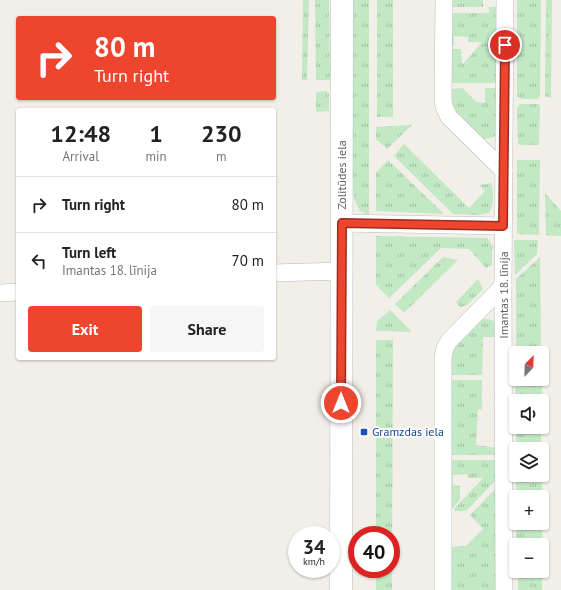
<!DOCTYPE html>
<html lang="en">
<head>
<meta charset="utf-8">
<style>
	:root { --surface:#fff; --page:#f6f6f6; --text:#222; --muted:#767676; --line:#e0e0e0; --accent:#ee452f }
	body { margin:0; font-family:"PT Sans",sans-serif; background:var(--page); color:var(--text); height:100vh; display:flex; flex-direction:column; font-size:15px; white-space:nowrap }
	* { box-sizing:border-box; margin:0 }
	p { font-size:13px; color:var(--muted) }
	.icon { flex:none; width:22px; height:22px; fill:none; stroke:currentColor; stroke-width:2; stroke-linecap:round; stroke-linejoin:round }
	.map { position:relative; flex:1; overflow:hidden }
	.panel { position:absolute; left:16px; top:108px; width:260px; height:252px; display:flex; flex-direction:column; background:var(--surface); border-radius:4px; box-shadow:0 1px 3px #0004 }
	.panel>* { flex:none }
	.hud { position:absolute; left:16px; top:16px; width:260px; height:84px; border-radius:4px; box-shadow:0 1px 3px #0004; background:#ee452f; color:#fff; overflow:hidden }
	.needle { width:26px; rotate:23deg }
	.buttons { position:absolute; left:509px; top:346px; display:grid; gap:8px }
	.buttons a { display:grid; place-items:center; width:40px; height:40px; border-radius:4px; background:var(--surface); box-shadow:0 1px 3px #0004; font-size:20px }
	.speed { position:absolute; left:288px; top:526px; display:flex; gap:8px; font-size:20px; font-weight:700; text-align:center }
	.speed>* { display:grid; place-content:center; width:52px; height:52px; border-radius:50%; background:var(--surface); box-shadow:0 1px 3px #0004; line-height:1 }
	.speed small { font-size:10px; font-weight:400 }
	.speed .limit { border:6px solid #d22; background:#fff; color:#111 }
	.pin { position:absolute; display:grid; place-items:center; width:34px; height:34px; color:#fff; margin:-17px; border:2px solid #fff; border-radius:50%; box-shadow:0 1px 4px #0007 }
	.me { position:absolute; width:44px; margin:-22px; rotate:0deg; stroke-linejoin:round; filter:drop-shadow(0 0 3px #0008) }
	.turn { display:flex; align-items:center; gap:14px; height:84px; padding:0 12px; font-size:18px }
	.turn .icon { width:52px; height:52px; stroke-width:2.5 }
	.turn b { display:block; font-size:28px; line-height:34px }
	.eta { display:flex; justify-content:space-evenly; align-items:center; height:68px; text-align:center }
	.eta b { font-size:24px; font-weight:700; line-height:28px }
	.button { display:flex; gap:8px; margin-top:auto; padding:8px 12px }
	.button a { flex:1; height:46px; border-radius:4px; background:var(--accent); color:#fff; font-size:16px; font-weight:700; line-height:46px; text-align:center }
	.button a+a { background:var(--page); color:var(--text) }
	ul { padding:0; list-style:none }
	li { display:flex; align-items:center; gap:12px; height:56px; padding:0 12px; border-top:1px solid var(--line) }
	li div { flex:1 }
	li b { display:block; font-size:15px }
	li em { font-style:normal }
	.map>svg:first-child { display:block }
</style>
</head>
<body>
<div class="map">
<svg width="561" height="590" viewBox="0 0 561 590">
	<defs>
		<pattern id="grass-tufts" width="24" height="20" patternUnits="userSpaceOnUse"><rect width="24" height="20" fill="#c3e8c4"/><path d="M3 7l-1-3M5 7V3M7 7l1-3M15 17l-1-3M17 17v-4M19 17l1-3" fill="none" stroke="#a2bfa3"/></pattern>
	</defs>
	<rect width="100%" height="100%" fill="#f1efe7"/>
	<g fill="url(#grass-tufts)" fill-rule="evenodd">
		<polygon points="303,0 309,0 307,80 302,80"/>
		<polygon points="315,0 329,0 330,80 316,80"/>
		<polygon points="353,0 369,0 369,215 360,211 354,199 352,178"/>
		<rect x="377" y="0" width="16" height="117"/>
		<rect x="451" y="0" width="32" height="7"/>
		<polygon points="517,0 541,0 540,96 537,99 521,99 517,96"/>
		<polygon points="546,0 552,0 551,98 545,96"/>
		<polygon points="489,7 498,7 498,83 450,83 451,49 461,49 462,63 463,64 482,42 468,42 468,37 454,36 454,46 451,46 451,13 489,13"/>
		<polygon points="463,88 476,102 485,103 485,88 498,88 496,135 494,137 485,139 481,138 453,110 450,89"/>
		<polygon points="326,91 329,94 329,111 316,112 316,92"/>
		<polygon points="520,104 538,104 540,106 539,145 521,145 518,144 517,108"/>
		<polygon points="412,125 387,149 376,139 376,127"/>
		<path d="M404,144L469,208L485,191L479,185L491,183C494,193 494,204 489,213L478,215L453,214L394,156Z"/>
		<polygon points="388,160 444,214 376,211 376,173"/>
		<polygon points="517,160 540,160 539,235 517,234"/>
		<polygon points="545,193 561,211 561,236 546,235"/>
		<polygon points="376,236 487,238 494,248 492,250 492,265 486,268 469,249 441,248 389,298 376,285"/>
		<polygon points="514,240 538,240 537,254 515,275"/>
		<polygon points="443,257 458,260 404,313 395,304"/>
		<polygon points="540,257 541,353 516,353 516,365 516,279"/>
		<polygon points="478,279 483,289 467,305 460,307 456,302"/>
		<polygon points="390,310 412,332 376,331 377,321"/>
		<path d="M483,319C497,318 497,325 496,337H483L482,375H450L451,350L478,321Z"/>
		<polygon points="376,340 393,340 392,590 376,590 376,569 391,569 391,535 376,535"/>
		<polygon points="516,378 516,379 542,379 542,401 516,401 516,427 541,427 541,446 524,445 516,442 515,379"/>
		<polygon points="450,380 482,380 482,410 478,409 476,445 497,448 497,455 450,455"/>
		<polygon points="450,460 497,460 497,479 466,511 455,511 454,509 483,478 468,478 467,474 453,475 453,485 460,486 460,500 450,511"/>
		<path d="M542,461V545H516V551V462V475H542ZM516,497H542V523H516Z"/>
		<polygon points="497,487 497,590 450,590 450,547 466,546 483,529 470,515"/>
		<rect x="518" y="571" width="24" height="19"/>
	</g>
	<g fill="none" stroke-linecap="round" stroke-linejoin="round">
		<g stroke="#b9bcc0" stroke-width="18">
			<g id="street">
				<polyline points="444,0 443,101 445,109 449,117 504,171"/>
				<polyline points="342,223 503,226"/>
				<polyline points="274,273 341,271"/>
				<polyline points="0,293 18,292"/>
				<polyline points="443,590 443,357 445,348 449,341 503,286"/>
				<polyline points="504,590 503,286 505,0"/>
			</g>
		</g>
		<g stroke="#babdc2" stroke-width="23">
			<polyline id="secondary" points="341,590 342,0"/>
		</g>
		<use href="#street" stroke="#fff" stroke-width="17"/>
		<use href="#secondary" stroke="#fff" stroke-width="22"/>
	</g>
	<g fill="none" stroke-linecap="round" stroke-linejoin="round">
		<g stroke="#9b2d1f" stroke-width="10">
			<polyline id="route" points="341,403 342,223 503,226 505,45"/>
		</g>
		<use href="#route" stroke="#ee452f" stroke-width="7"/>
	</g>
	<rect fill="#1a4fb4" stroke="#fff" stroke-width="1.5" x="360" y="428" width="8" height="8" rx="2"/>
	<g text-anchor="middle" stroke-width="3.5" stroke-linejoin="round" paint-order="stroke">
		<g font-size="12" fill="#5e6267" stroke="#fff">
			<text transform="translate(342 175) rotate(-90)" y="4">Zolitūdes iela</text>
			<text transform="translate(504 295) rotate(-90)" y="4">Imantas 18. līnija</text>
		</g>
		<g font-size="12" fill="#164399" stroke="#fff" text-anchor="start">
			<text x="372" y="436">Gramzdas iela</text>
		</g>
	</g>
</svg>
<div class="buttons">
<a><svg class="needle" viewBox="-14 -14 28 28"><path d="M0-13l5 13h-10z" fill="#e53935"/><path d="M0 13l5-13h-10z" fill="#767676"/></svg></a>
<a><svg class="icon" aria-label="sound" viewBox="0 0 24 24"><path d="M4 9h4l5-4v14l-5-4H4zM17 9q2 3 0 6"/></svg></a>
<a><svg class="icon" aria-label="layers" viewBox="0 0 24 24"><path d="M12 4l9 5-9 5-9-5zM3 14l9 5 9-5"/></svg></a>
<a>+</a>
<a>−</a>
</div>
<div class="speed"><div>34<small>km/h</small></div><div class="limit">40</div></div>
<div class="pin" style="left:505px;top:45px;background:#d93025"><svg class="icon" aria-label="arrive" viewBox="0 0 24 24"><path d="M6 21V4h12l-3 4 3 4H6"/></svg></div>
<svg class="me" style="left:341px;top:403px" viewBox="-20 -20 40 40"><circle r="17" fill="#ee452f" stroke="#fff" stroke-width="3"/><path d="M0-11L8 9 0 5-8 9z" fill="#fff"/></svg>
<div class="hud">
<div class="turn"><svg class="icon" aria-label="right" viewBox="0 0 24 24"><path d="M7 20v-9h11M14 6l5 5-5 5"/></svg><div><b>80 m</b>Turn right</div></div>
</div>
<section class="panel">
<div class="eta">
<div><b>12:48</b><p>Arrival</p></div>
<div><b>1</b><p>min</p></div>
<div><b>230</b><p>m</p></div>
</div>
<ul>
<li><svg class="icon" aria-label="right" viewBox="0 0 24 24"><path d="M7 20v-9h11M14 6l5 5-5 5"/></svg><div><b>Turn right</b></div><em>80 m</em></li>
<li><svg class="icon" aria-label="left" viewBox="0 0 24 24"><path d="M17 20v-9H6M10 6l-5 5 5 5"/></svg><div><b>Turn left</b><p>Imantas 18. līnija</p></div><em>70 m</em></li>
</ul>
<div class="button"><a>Exit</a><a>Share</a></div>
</section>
</div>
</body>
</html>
